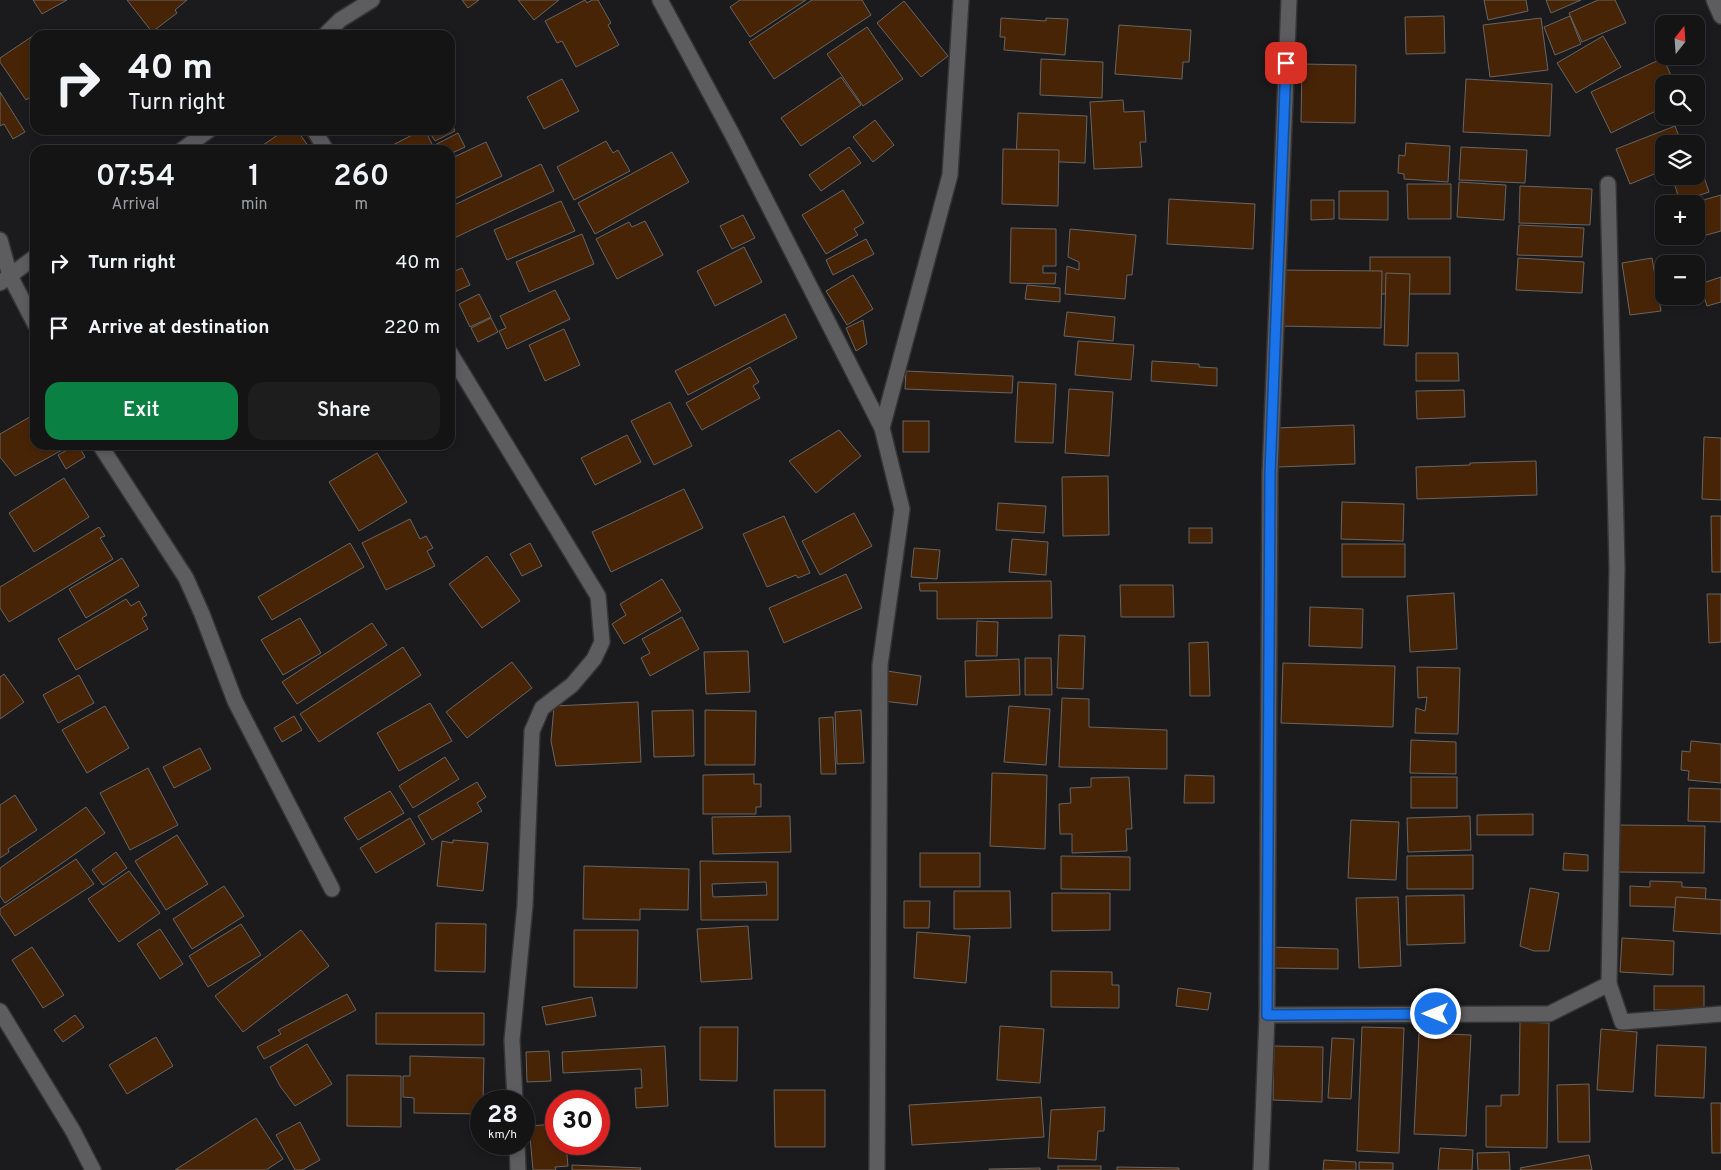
<!DOCTYPE html>
<html lang="en">
<head>
<meta charset="utf-8">
<style>
	:root { --surface:#141415; --page:#1d1d1e; --text:#f1f3f6; --muted:#9d9ea0; --line:#333334; --accent:#0b8043 }
	body { margin:0; font-family:Overpass,sans-serif; background:var(--page); color:var(--text); height:100vh; display:flex; flex-direction:column; font-size:19px; white-space:nowrap }
	* { box-sizing:border-box; margin:0 }
	p { font-size:16px; color:var(--muted) }
	.icon { flex:none; width:28px; height:28px; fill:none; stroke:currentColor; stroke-width:2; stroke-linecap:round; stroke-linejoin:round }
	.map { position:relative; flex:1; overflow:hidden }
	.drawer { position:absolute; left:30px; top:145px; width:425px; height:305px; display:flex; flex-direction:column; background:var(--surface); border-radius:15px; box-shadow:0 2px 8px #0003,0 0 0 1px var(--line) }
	.drawer>* { flex:none }
	.hud { position:absolute; left:30px; top:30px; width:425px; height:105px; border-radius:15px; box-shadow:0 2px 8px #0003,0 0 0 1px var(--line); background:#141415; color:var(--text); overflow:hidden }
	.needle { width:32px; rotate:17deg }
	.fabs { position:absolute; left:1655px; top:15px; display:grid; gap:10px }
	.fabs a { display:grid; place-items:center; width:50px; height:50px; border-radius:10px; background:var(--surface); box-shadow:0 2px 8px #0003,0 0 0 1px var(--line); font-size:25px }
	.speed { position:absolute; left:470px; top:1090px; display:flex; gap:10px; font-size:25px; font-weight:700; text-align:center }
	.speed>* { display:grid; place-content:center; width:65px; height:65px; border-radius:50%; background:var(--surface); box-shadow:0 2px 8px #0003,0 0 0 1px var(--line); line-height:1 }
	.speed small { font-size:12px; font-weight:400 }
	.speed .limit { border:8px solid #d22; background:#fff; color:#111 }
	.pin { position:absolute; display:grid; place-items:center; width:42px; height:42px; color:#fff; margin:-21px; border-radius:10px; box-shadow:0 2px 8px #0006 }
	.me { position:absolute; width:55px; margin:-28px; rotate:270deg; stroke-linejoin:round; filter:drop-shadow(0 0 4px #0008) }
	.turn { display:flex; align-items:center; gap:18px; height:105px; padding:0 15px; font-size:22px }
	.turn .icon { width:65px; height:65px; stroke-width:2.5 }
	.turn b { display:block; font-size:35px; line-height:42px }
	.eta { display:flex; justify-content:space-evenly; align-items:center; height:85px; text-align:center }
	.eta b { font-size:30px; font-weight:600; line-height:35px }
	.cta { display:flex; gap:10px; margin-top:auto; padding:10px 15px }
	.cta a { flex:1; height:58px; border-radius:15px; background:var(--accent); color:#fff; font-size:20px; font-weight:600; line-height:58px; text-align:center }
	.cta a+a { background:var(--page); color:var(--text) }
	ul { padding:0; list-style:none }
	li { display:flex; align-items:center; gap:15px; height:65px; padding:0 15px }
	li div { flex:1 }
	li b { display:block; font-size:19px }
	li em { font-style:normal }
	.map>svg:first-child { display:block }
</style>
</head>
<body>
<div class="map">
<svg width="1721" height="1170" viewBox="0 0 1721 1170">
	<rect width="100%" height="100%" fill="#1b1a1c"/>
	<g fill="#482407" stroke="#676563" fill-rule="evenodd">
		<polygon points="33,0 67,0 42,14"/>
		<polygon points="127,0 187,0 175,10 177,13 152,32"/>
		<polygon points="462,0 479,0 468,8"/>
		<polygon points="518,0 559,0 534,20"/>
		<polygon points="585,0 587,3 592,0 598,0 611,23 608,25 619,45 576,67 562,41 557,43 545,21"/>
		<polygon points="740,0 806,0 750,37 730,7"/>
		<polygon points="812,0 862,0 871,15 774,79 749,42"/>
		<polygon points="1484,0 1526,0 1528,11 1488,20"/>
		<polygon points="1546,0 1581,0 1551,13"/>
		<polygon points="1598,0 1615,0 1626,23 1582,42 1569,13"/>
		<polygon points="904,1 948,56 921,77 877,23"/>
		<polygon points="1444,16 1445,53 1406,54 1405,17"/>
		<polygon points="1570,16 1581,44 1555,55 1544,27"/>
		<polygon points="1001,18 1046,21 1046,18 1068,19 1065,55 1004,50 1005,37 1000,37"/>
		<polygon points="1541,18 1548,70 1490,77 1483,25"/>
		<polygon points="1119,25 1191,30 1189,62 1183,62 1182,79 1115,74"/>
		<polygon points="867,27 903,79 863,106 827,54"/>
		<polygon points="40,31 43,35 35,35 35,94 26,100 0,62 0,58"/>
		<polygon points="1603,36 1621,67 1576,93 1557,63"/>
		<polygon points="1663,58 1675,84 1664,84 1664,107 1611,133 1591,92"/>
		<polygon points="1041,59 1103,62 1102,98 1040,95"/>
		<polygon points="1302,64 1356,65 1355,123 1301,122"/>
		<polygon points="841,77 861,105 801,146 781,118"/>
		<polygon points="562,79 579,111 544,129 527,97"/>
		<polygon points="1466,79 1552,84 1550,136 1463,132"/>
		<polygon points="0,92 25,132 13,139 4,124 0,126"/>
		<polygon points="1123,100 1124,112 1144,111 1146,142 1140,142 1142,167 1094,169 1090,102"/>
		<polygon points="1018,113 1087,116 1085,163 1016,160"/>
		<polygon points="450,120 455,131 435,141 428,130 450,130"/>
		<polygon points="875,120 894,145 873,162 853,137"/>
		<polygon points="1675,126 1682,144 1664,144 1664,170 1630,184 1616,149"/>
		<polygon points="285,130 297,130 311,150 266,150 263,145"/>
		<polygon points="422,130 425,130 433,146 458,133 465,147 450,154 450,150 383,150"/>
		<polygon points="606,141 613,153 618,150 630,171 574,200 557,167"/>
		<polygon points="486,142 502,176 450,201 450,159"/>
		<polygon points="1406,143 1450,146 1448,182 1404,179 1404,174 1398,173 1399,155 1405,156"/>
		<polygon points="849,147 861,163 821,191 809,175"/>
		<polygon points="1461,147 1527,150 1525,183 1459,180"/>
		<polygon points="1003,149 1059,150 1058,206 1002,204"/>
		<polygon points="672,152 689,182 595,234 578,203"/>
		<polygon points="1698,159 1709,192 1680,202 1672,176 1696,176 1696,160"/>
		<polygon points="541,164 554,191 450,240 450,207"/>
		<polygon points="1459,182 1506,185 1504,220 1457,217"/>
		<polygon points="1407,184 1451,184 1451,219 1408,219"/>
		<polygon points="1520,186 1592,189 1590,225 1519,223"/>
		<polygon points="843,190 864,223 854,229 858,235 826,254 802,215"/>
		<polygon points="1339,191 1388,191 1388,220 1339,219"/>
		<polygon points="1721,195 1721,231 1692,239 1691,236 1696,236 1696,204 1689,204"/>
		<polygon points="1169,199 1255,204 1253,249 1167,244"/>
		<polygon points="1311,200 1334,200 1334,219 1311,220"/>
		<polygon points="561,201 575,231 507,260 494,230"/>
		<polygon points="743,215 755,238 732,249 720,226"/>
		<polygon points="645,221 663,255 617,279 596,239 629,222 632,227"/>
		<polygon points="1519,225 1584,228 1582,257 1517,255"/>
		<polygon points="1011,228 1056,229 1056,266 1043,266 1043,273 1056,273 1055,284 1010,283"/>
		<polygon points="1070,229 1136,235 1132,275 1127,275 1125,299 1065,294 1067,266 1079,270 1079,262 1068,257"/>
		<polygon points="582,234 594,264 529,292 516,262"/>
		<polygon points="866,239 874,254 833,275 826,260"/>
		<polygon points="744,247 762,282 715,306 697,271"/>
		<rect x="1370" y="257" width="80" height="37"/>
		<polygon points="1518,258 1584,262 1582,293 1516,290"/>
		<polygon points="1652,258 1661,311 1630,315 1622,263"/>
		<polygon points="462,268 470,285 450,294 450,273"/>
		<polygon points="1280,270 1382,271 1381,328 1279,326"/>
		<polygon points="1386,273 1410,274 1408,346 1384,345"/>
		<polygon points="853,275 873,309 847,325 826,291"/>
		<polygon points="1721,277 1721,302 1707,306 1700,284"/>
		<polygon points="1027,285 1060,288 1060,302 1025,299"/>
		<polygon points="555,290 570,319 507,349 499,331 506,328 500,316"/>
		<polygon points="479,294 491,317 470,327 459,304"/>
		<polygon points="1067,312 1115,317 1113,341 1064,336"/>
		<polygon points="785,314 797,338 688,395 675,371"/>
		<polygon points="491,318 498,332 478,342 471,328"/>
		<polygon points="863,320 867,344 856,351 846,328"/>
		<polygon points="564,329 580,365 545,381 529,345"/>
		<polygon points="1078,341 1134,345 1131,380 1075,375"/>
		<polygon points="1416,353 1458,353 1459,381 1416,381"/>
		<polygon points="1152,361 1199,364 1199,367 1217,368 1217,386 1151,381"/>
		<polygon points="750,367 759,382 753,386 760,398 702,430 686,403"/>
		<polygon points="906,371 1013,376 1012,393 905,389"/>
		<polygon points="1018,382 1056,384 1053,443 1015,442"/>
		<polygon points="1069,389 1113,392 1109,456 1065,453"/>
		<polygon points="1464,390 1465,417 1417,419 1416,391"/>
		<polygon points="670,402 692,446 654,465 631,421"/>
		<polygon points="35,414 35,445 59,445 62,450 15,476 0,457 0,434"/>
		<rect x="903" y="421" width="26" height="31"/>
		<polygon points="1354,425 1355,464 1278,467 1276,428"/>
		<polygon points="839,430 861,456 816,493 789,461"/>
		<polygon points="627,435 641,462 595,485 581,458"/>
		<polygon points="1704,437 1721,438 1721,500 1702,499"/>
		<polygon points="76,445 78,445 85,457 66,469 58,455"/>
		<polygon points="377,453 407,502 359,531 329,482"/>
		<polygon points="1536,461 1537,495 1417,499 1416,467 1470,465 1470,463"/>
		<polygon points="1108,476 1109,535 1063,536 1062,477"/>
		<polygon points="64,478 89,517 34,552 9,513"/>
		<polygon points="684,489 703,528 611,572 592,532"/>
		<polygon points="1342,502 1404,504 1403,541 1341,539"/>
		<polygon points="998,503 1046,506 1044,533 996,530"/>
		<polygon points="854,513 872,546 820,575 802,541"/>
		<polygon points="784,516 810,573 798,578 796,575 767,587 743,534"/>
		<polygon points="1711,516 1721,516 1721,572 1712,572"/>
		<polygon points="410,519 420,539 426,536 433,548 427,551 435,566 386,590 362,543"/>
		<polygon points="99,527 105,536 100,538 113,559 9,622 0,608 0,587"/>
		<rect x="1189" y="528" width="23" height="15"/>
		<polygon points="1012,539 1048,542 1046,575 1009,572"/>
		<polygon points="350,543 364,567 272,620 258,597"/>
		<polygon points="530,543 542,566 522,576 510,554"/>
		<rect x="1342" y="544" width="63" height="33"/>
		<polygon points="914,548 940,550 937,579 911,577"/>
		<polygon points="487,556 520,601 482,628 449,584"/>
		<polygon points="122,558 139,586 86,618 69,589"/>
		<polygon points="846,574 862,608 784,643 769,608"/>
		<polygon points="662,579 681,611 624,644 612,624 626,615 620,604"/>
		<polygon points="1051,581 1052,618 937,619 937,591 920,591 919,583"/>
		<polygon points="1120,585 1173,585 1174,617 1121,617"/>
		<polygon points="1454,593 1457,649 1410,652 1407,596"/>
		<polygon points="1707,594 1721,594 1721,642 1709,643"/>
		<polygon points="126,599 131,606 139,601 147,615 142,618 148,629 76,670 58,639"/>
		<polygon points="1310,607 1363,609 1362,648 1309,646"/>
		<polygon points="682,617 699,649 650,676 641,658 650,653 642,639"/>
		<polygon points="300,618 321,653 283,675 261,640"/>
		<polygon points="977,621 998,622 997,656 976,656"/>
		<polygon points="372,623 387,645 297,704 282,682"/>
		<polygon points="1059,635 1085,636 1083,689 1057,688"/>
		<polygon points="1208,642 1210,696 1190,696 1189,643"/>
		<polygon points="403,647 421,675 319,742 300,714"/>
		<polygon points="748,651 750,692 706,694 704,652"/>
		<polygon points="1025,658 1051,658 1052,695 1025,695"/>
		<polygon points="1019,659 1020,695 966,697 965,661"/>
		<polygon points="512,662 532,688 467,738 446,712"/>
		<polygon points="1283,663 1395,666 1393,727 1281,723"/>
		<polygon points="1417,667 1460,668 1458,734 1415,733 1416,708 1425,711 1427,697 1418,698"/>
		<polygon points="887,671 921,676 917,705 883,701"/>
		<polygon points="4,674 24,702 0,719 0,677"/>
		<polygon points="79,675 94,703 58,723 43,695"/>
		<polygon points="1062,698 1089,699 1089,727 1167,730 1167,769 1059,767"/>
		<polygon points="638,702 641,762 556,766 551,741 554,706"/>
		<polygon points="430,703 452,741 399,771 377,733"/>
		<polygon points="105,706 129,748 87,773 62,730"/>
		<polygon points="1009,706 1050,709 1046,765 1004,762"/>
		<polygon points="693,710 694,756 654,757 652,711"/>
		<polygon points="705,710 756,711 755,765 705,765"/>
		<polygon points="861,710 864,763 837,764 835,712"/>
		<polygon points="294,716 302,730 282,742 274,728"/>
		<polygon points="833,717 836,774 821,774 819,718"/>
		<polygon points="1411,740 1456,742 1456,774 1410,773"/>
		<polygon points="1691,741 1721,744 1721,783 1688,780 1689,771 1681,770 1682,751 1690,752"/>
		<polygon points="200,748 211,769 174,788 163,767"/>
		<polygon points="445,757 459,779 413,808 399,786"/>
		<polygon points="148,768 178,825 130,850 100,793"/>
		<polygon points="992,773 1047,775 1045,849 990,846"/>
		<polygon points="754,774 754,784 761,784 761,807 756,807 756,814 703,814 703,775"/>
		<polygon points="1185,775 1214,776 1214,803 1184,803"/>
		<polygon points="1129,777 1132,829 1126,829 1127,851 1072,853 1072,834 1060,834 1059,804 1071,803 1070,788 1091,787 1091,778"/>
		<rect x="1411" y="777" width="46" height="31"/>
		<polygon points="477,782 486,797 477,803 482,811 432,840 418,816"/>
		<polygon points="1689,788 1721,789 1721,822 1688,821"/>
		<polygon points="390,791 404,813 358,840 344,818"/>
		<polygon points="15,795 37,830 8,849 9,852 0,858 0,805"/>
		<polygon points="86,807 105,833 5,903 0,896 0,868"/>
		<polygon points="1533,814 1533,835 1477,835 1477,815"/>
		<polygon points="790,816 791,852 713,854 712,817"/>
		<polygon points="1470,816 1471,850 1408,852 1407,818"/>
		<polygon points="410,818 425,844 376,873 360,848"/>
		<polygon points="1351,820 1399,822 1396,880 1348,878"/>
		<polygon points="1617,825 1705,826 1704,873 1616,872"/>
		<polygon points="177,835 208,884 166,910 135,861"/>
		<polygon points="453,840 488,843 483,891 437,886 442,841 453,843"/>
		<polygon points="116,852 127,868 103,885 92,870"/>
		<rect x="920" y="853" width="60" height="34"/>
		<polygon points="1564,853 1588,855 1588,871 1563,870"/>
		<polygon points="1473,855 1473,889 1407,889 1407,856"/>
		<polygon points="1061,856 1130,857 1130,890 1061,889"/>
		<polygon points="76,859 94,884 15,936 0,914 0,909"/>
		<path d="M700,861L778,862V920H701ZM766,882L767,895L713,897L712,884Z"/>
		<polygon points="584,866 689,869 688,910 640,909 640,920 583,919"/>
		<polygon points="129,871 160,913 119,942 88,899"/>
		<polygon points="1650,881 1682,882 1682,887 1706,888 1705,908 1630,906 1630,886 1650,887"/>
		<polygon points="224,886 244,916 192,949 173,919"/>
		<polygon points="1530,888 1559,893 1549,951 1534,951 1520,946"/>
		<polygon points="954,891 1010,891 1011,928 954,929"/>
		<polygon points="1052,893 1110,893 1110,930 1052,931"/>
		<polygon points="1464,895 1465,943 1407,945 1406,896"/>
		<polygon points="1398,897 1401,966 1359,968 1356,898"/>
		<polygon points="1676,897 1721,900 1721,934 1673,931"/>
		<polygon points="904,901 930,901 929,928 904,928"/>
		<polygon points="436,923 486,924 485,972 435,971"/>
		<polygon points="241,924 261,955 208,987 189,956"/>
		<polygon points="748,926 752,979 701,982 697,929"/>
		<polygon points="160,929 183,964 160,979 137,944"/>
		<polygon points="301,930 329,966 243,1032 215,996"/>
		<polygon points="574,930 638,930 637,988 574,987"/>
		<polygon points="917,932 970,936 966,983 914,978"/>
		<polygon points="1622,938 1674,941 1673,975 1620,972"/>
		<polygon points="32,947 64,995 43,1008 12,960"/>
		<polygon points="1269,947 1338,949 1338,969 1268,968"/>
		<polygon points="1051,971 1112,972 1112,985 1119,985 1119,1008 1051,1007"/>
		<rect x="1654" y="986" width="50" height="24"/>
		<polygon points="1178,988 1211,993 1208,1010 1176,1006"/>
		<polygon points="347,994 356,1010 264,1059 257,1047 281,1034 278,1030"/>
		<polygon points="592,997 596,1016 546,1025 542,1007"/>
		<polygon points="376,1013 484,1013 484,1045 376,1044"/>
		<polygon points="75,1015 84,1027 63,1042 54,1030"/>
		<polygon points="1520,1022 1549,1023 1547,1148 1486,1147 1486,1106 1501,1106 1501,1095 1519,1095"/>
		<polygon points="1000,1026 1044,1029 1040,1083 997,1080"/>
		<polygon points="700,1027 738,1027 737,1081 700,1080"/>
		<polygon points="1362,1027 1404,1028 1399,1153 1357,1151"/>
		<polygon points="1601,1029 1637,1032 1633,1092 1597,1090"/>
		<polygon points="1419,1033 1471,1035 1466,1136 1414,1134"/>
		<polygon points="156,1037 173,1066 127,1094 109,1065"/>
		<polygon points="1332,1038 1354,1039 1351,1099 1328,1098"/>
		<polygon points="307,1044 332,1084 295,1106 280,1086 270,1067"/>
		<polygon points="1657,1045 1706,1047 1704,1098 1655,1096"/>
		<polygon points="665,1046 668,1106 636,1108 635,1088 642,1088 641,1069 563,1073 562,1052"/>
		<polygon points="1274,1046 1323,1047 1322,1102 1273,1100"/>
		<polygon points="549,1051 551,1081 527,1082 526,1052"/>
		<polygon points="410,1056 484,1058 483,1101 481,1101 481,1114 414,1113 414,1098 403,1097 403,1076 410,1076"/>
		<polygon points="347,1075 401,1076 401,1127 347,1126"/>
		<polygon points="1589,1084 1590,1142 1558,1142 1557,1085"/>
		<polygon points="774,1090 825,1090 825,1147 775,1147"/>
		<polygon points="1041,1097 1044,1137 912,1145 909,1105"/>
		<polygon points="1711,1103 1721,1103 1721,1153 1712,1153"/>
		<polygon points="1105,1107 1104,1131 1098,1131 1096,1160 1048,1158 1051,1110"/>
		<polygon points="256,1118 283,1159 266,1170 175,1170"/>
		<polygon points="300,1122 320,1160 302,1170 295,1170 276,1135"/>
		<polygon points="556,1124 556,1144 566,1144 568,1166 555,1167 556,1170 533,1170 529,1126"/>
		<polygon points="1440,1148 1473,1150 1472,1170 1438,1170"/>
		<polygon points="1509,1152 1510,1170 1478,1170 1477,1153"/>
		<polygon points="1589,1155 1592,1170 1521,1170 1520,1168"/>
		<polygon points="1324,1160 1356,1162 1356,1170 1323,1170"/>
		<polygon points="1359,1162 1393,1163 1393,1170 1359,1170"/>
		<polygon points="572,1165 641,1168 640,1170 572,1170"/>
		<rect x="1058" y="1166" width="43" height="4"/>
		<polygon points="1117,1167 1179,1168 1179,1170 1117,1170"/>
		<polygon points="1040,1168 1040,1170 989,1170 989,1169"/>
	</g>
	<g fill="none" stroke-linecap="round" stroke-linejoin="round">
		<g stroke="#343435" stroke-width="18">
			<g id="street">
				<polyline points="660,0 732,134 882,428 902,509 880,665 877,1170"/>
				<polyline points="1289,0 1270,473 1267,1015 1549,1014 1609,984 1617,568 1608,184"/>
				<polyline points="1714,0 1721,16"/>
				<polyline points="325,35 340,20 372,0"/>
				<polyline points="314,130 326,150"/>
				<polyline points="182,150 209,130"/>
				<polyline points="0,240 10,276 35,324"/>
				<polyline points="0,283 35,257"/>
				<polyline points="450,353 598,596 602,642 594,659 572,685 542,708 532,731 525,905 512,1040 515,1101"/>
				<polyline points="882,428 950,175 961,0"/>
				<polyline points="100,445 186,578 202,614 235,701 332,889"/>
				<polyline points="1609,984 1622,1022 1721,1014"/>
				<polyline points="0,1011 73,1131 93,1170"/>
				<polyline points="517,1144 518,1170"/>
				<polyline points="1261,1170 1267,1015"/>
			</g>
		</g>
		<use href="#street" stroke="#5d5c5e" stroke-width="15"/>
	</g>
	<g fill="none" stroke-linecap="round" stroke-linejoin="round">
		<g stroke="#114b97" stroke-width="12">
			<polyline id="route" points="1286,63 1270,473 1267,1015 1436,1014"/>
		</g>
		<use href="#route" stroke="#1a73e8" stroke-width="9"/>
	</g>
</svg>
<div class="fabs">
<a><svg class="needle" viewBox="-14 -14 28 28"><path d="M0-13l5 13h-10z" fill="#e53935"/><path d="M0 13l5-13h-10z" fill="#9d9ea0"/></svg></a>
<a><svg class="icon" aria-label="search" viewBox="0 0 24 24"><circle cx="10" cy="10" r="6"/><path d="M15 15l6 6"/></svg></a>
<a><svg class="icon" aria-label="layers" viewBox="0 0 24 24"><path d="M12 4l9 5-9 5-9-5zM3 14l9 5 9-5"/></svg></a>
<a>+</a>
<a>−</a>
</div>
<div class="speed"><div>28<small>km/h</small></div><div class="limit">30</div></div>
<div class="pin" style="left:1286px;top:63px;background:#d93025"><svg class="icon" aria-label="arrive" viewBox="0 0 24 24"><path d="M6 21V4h12l-3 4 3 4H6"/></svg></div>
<svg class="me" style="left:1436px;top:1014px" viewBox="-20 -20 40 40"><circle r="17" fill="#1a73e8" stroke="#fff" stroke-width="3"/><path d="M0-11L8 9 0 5-8 9z" fill="#fff"/></svg>
<div class="hud">
<div class="turn"><svg class="icon" aria-label="right" viewBox="0 0 24 24"><path d="M7 20v-9h11M14 6l5 5-5 5"/></svg><div><b>40 m</b>Turn right</div></div>
</div>
<section class="drawer">
<div class="eta">
<div><b>07:54</b><p>Arrival</p></div>
<div><b>1</b><p>min</p></div>
<div><b>260</b><p>m</p></div>
</div>
<ul>
<li><svg class="icon" aria-label="right" viewBox="0 0 24 24"><path d="M7 20v-9h11M14 6l5 5-5 5"/></svg><div><b>Turn right</b></div><em>40 m</em></li>
<li><svg class="icon" aria-label="arrive" viewBox="0 0 24 24"><path d="M6 21V4h12l-3 4 3 4H6"/></svg><div><b>Arrive at destination</b></div><em>220 m</em></li>
</ul>
<div class="cta"><a>Exit</a><a>Share</a></div>
</section>
</div>
</body>
</html>
